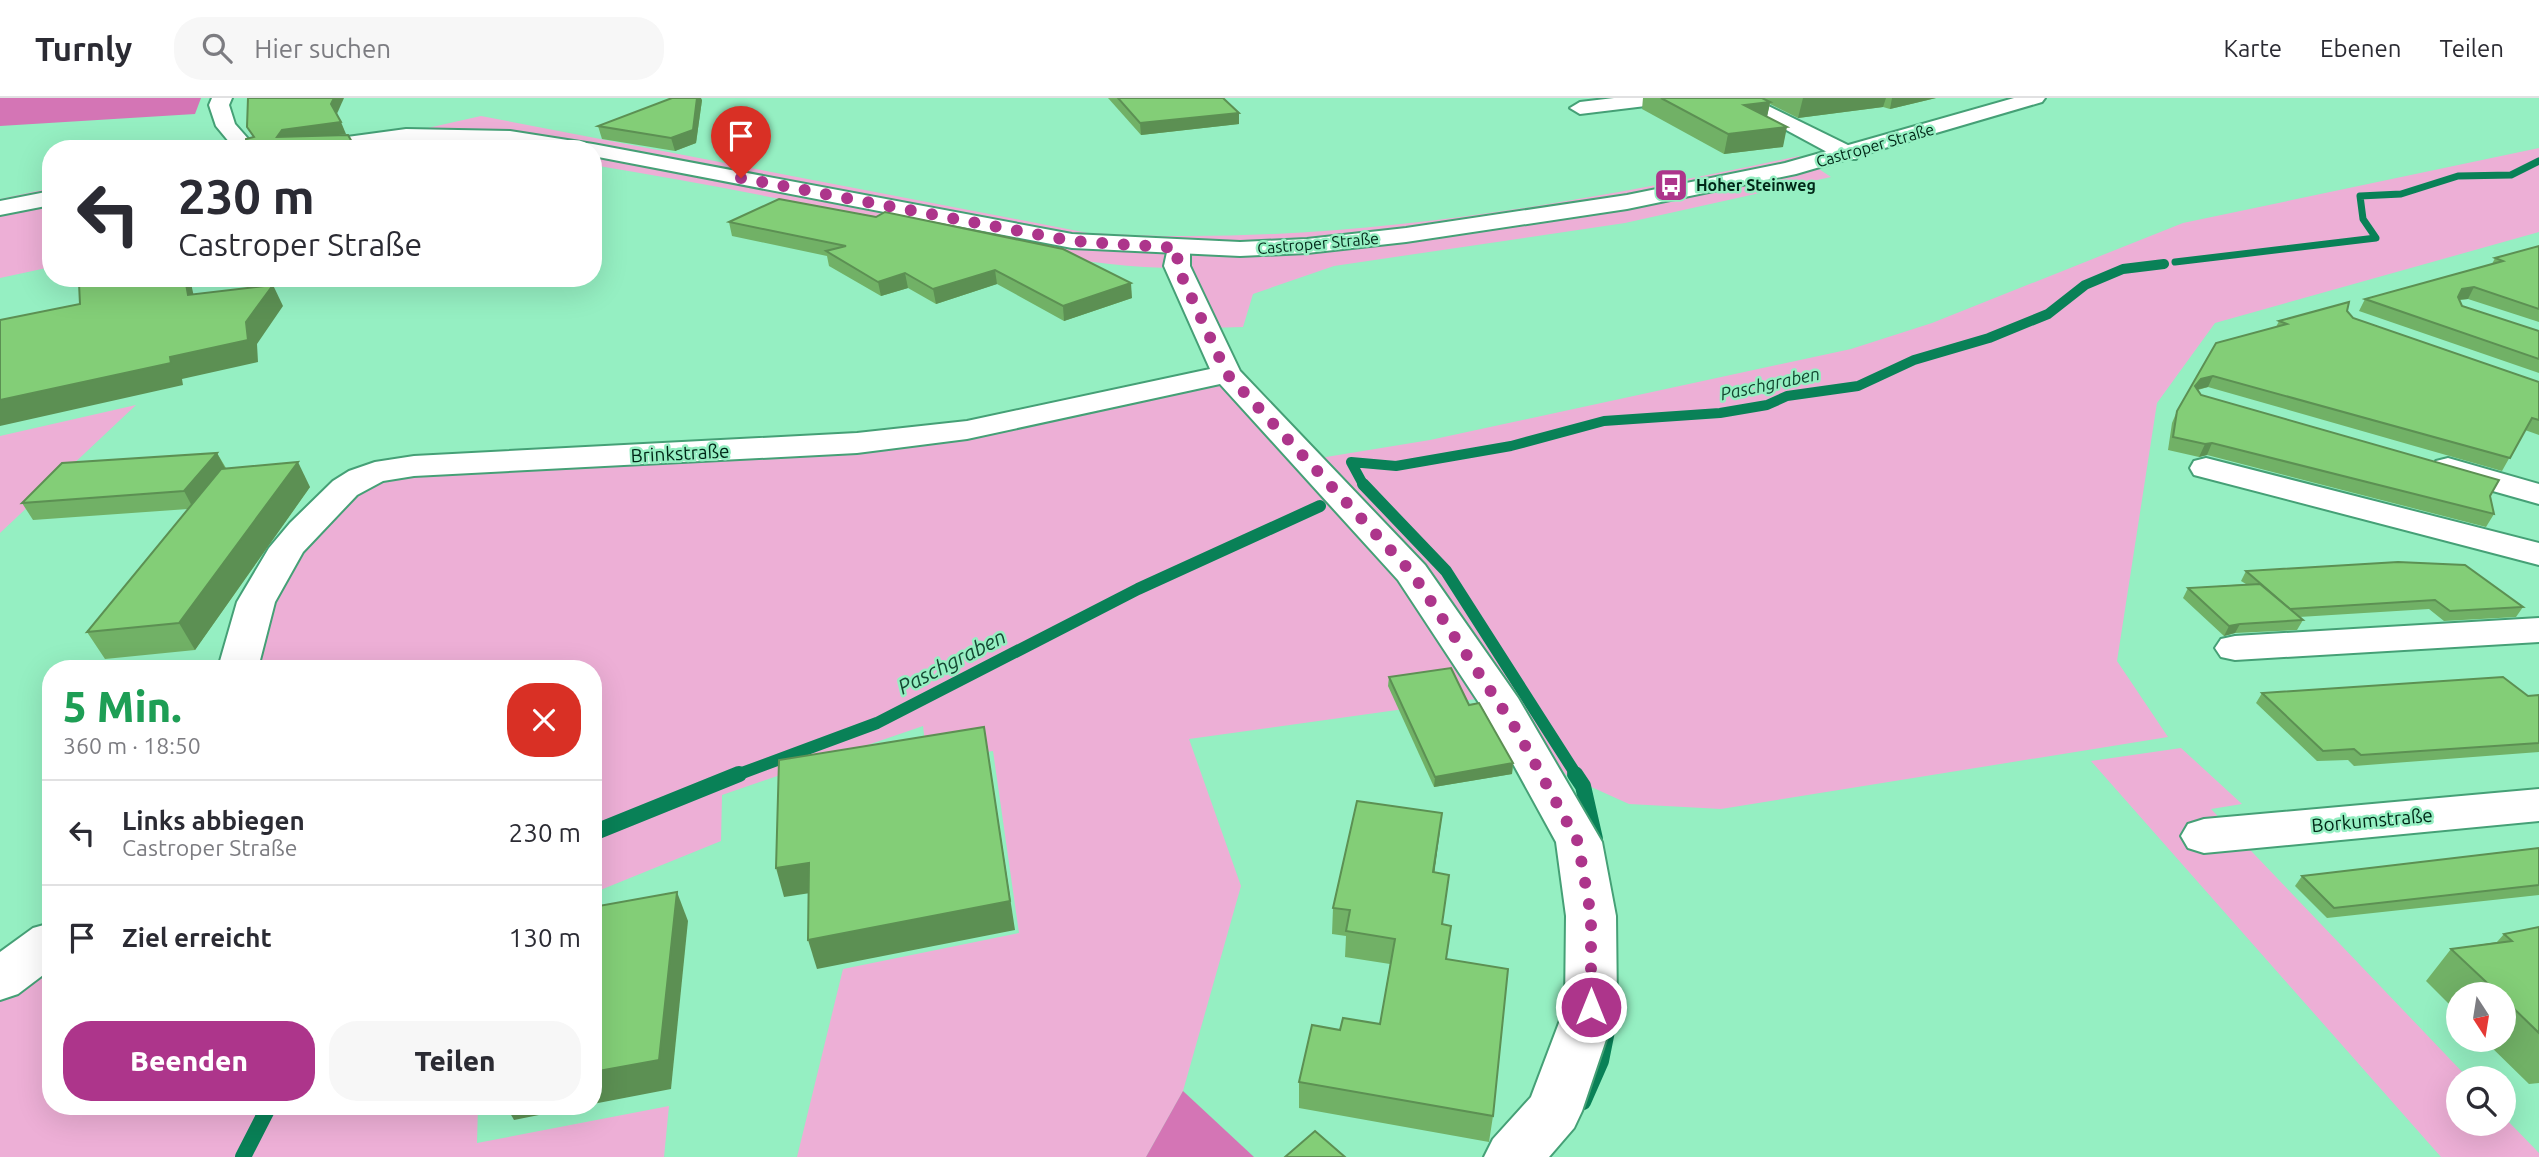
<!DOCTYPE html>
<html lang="de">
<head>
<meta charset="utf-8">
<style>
	:root { --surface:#fff; --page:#f7f7f7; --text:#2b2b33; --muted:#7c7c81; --line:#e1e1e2; --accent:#ad358b }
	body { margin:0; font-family:Ubuntu,sans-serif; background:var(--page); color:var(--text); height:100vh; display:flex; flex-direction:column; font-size:26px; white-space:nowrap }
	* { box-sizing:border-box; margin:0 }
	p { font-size:23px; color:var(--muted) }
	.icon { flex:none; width:38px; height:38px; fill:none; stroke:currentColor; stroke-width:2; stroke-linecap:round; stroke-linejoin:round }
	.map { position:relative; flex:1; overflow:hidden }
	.panel { position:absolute; left:42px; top:562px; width:560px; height:455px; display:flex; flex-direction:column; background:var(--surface); border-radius:28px; box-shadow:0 7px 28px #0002 }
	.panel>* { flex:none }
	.banner { position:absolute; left:42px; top:42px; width:560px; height:147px; border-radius:28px; box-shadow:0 7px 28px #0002; background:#fff; color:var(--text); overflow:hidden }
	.needle { width:46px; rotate:168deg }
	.controls { position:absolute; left:2446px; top:884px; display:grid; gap:14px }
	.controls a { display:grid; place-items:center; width:70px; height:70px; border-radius:50%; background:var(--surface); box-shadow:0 7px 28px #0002; font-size:35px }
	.pin { position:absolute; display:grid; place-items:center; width:60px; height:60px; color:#fff; margin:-72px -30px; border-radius:50% 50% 50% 0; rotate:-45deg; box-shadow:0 0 7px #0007 }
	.pin .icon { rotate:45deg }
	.me { position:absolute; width:77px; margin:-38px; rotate:0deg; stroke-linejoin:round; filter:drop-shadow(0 0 5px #0008) }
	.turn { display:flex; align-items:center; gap:24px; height:147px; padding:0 21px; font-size:32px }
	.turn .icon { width:91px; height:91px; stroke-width:2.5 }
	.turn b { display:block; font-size:49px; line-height:60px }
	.round { display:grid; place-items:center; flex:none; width:74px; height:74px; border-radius:28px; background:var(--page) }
	.headline { display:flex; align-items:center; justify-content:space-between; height:119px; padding:0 21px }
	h1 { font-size:42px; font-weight:800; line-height:52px; color:#1e9e55 }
	.button { display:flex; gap:14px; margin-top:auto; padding:14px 21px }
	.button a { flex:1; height:80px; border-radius:28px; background:var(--accent); color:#fff; font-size:28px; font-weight:800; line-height:80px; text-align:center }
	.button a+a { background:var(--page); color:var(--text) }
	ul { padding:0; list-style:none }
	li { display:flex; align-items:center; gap:21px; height:105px; padding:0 21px; border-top:2px solid var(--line) }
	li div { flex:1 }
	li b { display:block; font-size:26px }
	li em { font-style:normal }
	header { display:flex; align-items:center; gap:42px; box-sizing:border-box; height:98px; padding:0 35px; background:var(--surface); border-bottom:2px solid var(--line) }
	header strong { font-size:33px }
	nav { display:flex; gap:38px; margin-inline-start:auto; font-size:24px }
	.search { width:490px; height:63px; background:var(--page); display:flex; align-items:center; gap:18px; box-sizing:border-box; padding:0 24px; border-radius:28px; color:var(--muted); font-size:26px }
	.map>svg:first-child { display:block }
</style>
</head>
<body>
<header>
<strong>Turnly</strong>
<div class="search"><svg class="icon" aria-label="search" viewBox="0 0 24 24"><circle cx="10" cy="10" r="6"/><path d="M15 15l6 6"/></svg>Hier suchen</div>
<nav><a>Karte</a><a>Ebenen</a><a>Teilen</a></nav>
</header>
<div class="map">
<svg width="2539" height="1059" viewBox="0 0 2539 1059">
	<rect width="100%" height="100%" fill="#95efc2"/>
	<g fill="#edafd6">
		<path d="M481,18L1088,135C1328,150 1565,108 1799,58L1831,79L1625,125L1334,168L1253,196L1243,229L1208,230L1185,170C1088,171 1001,147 907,127C803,105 698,84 593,67V51L381,47L392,38Z"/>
		<polygon points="2539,50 2539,134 2215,225 2157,305 2117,563 2168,639 1721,711 1629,706 1567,678 1314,361 1430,342 1851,251 1932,225 2183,125"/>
		<polygon points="51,90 51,169 0,180 0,101"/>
		<polygon points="1225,278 1405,476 1490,599 1189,641 1241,788 1183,993 1146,1059 797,1059 843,871 1019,835 993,653 927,662 923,628 722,697 721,743 593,795 593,570 246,570 264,497 329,413 393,378 855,350"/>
		<polygon points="136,307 0,435 0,338"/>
		<polygon points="2181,650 2242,706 2211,711 2468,980 2459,980 2459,1026 2504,1026 2504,1019 2539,1055 2539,1059 2441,1059 2091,663"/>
		<polygon points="51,851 51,1008 478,1008 477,1045 669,1008 664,1059 0,1059 0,890"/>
	</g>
	<g fill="#d475b5">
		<polygon points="0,0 201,0 195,16 0,28"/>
		<polygon points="1183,993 1254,1059 1146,1059"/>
	</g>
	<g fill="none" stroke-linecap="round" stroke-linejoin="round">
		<g stroke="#098157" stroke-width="7">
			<polyline points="2175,164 2376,140 2363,121 2360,98 2401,96 2458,78 2511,77 2539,63"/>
			<polyline points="2149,168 2165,166"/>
		</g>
		<polyline stroke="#098157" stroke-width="10" points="1364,388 1351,364 1396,368 1511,348 1604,323 1720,315 1767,307 1787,298 1858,288 1914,262 1989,240 2048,216 2085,187 2123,171 2164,166"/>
		<g stroke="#098157" stroke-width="12">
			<polyline points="1363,386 1446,473 1577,678"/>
			<polyline points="734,678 877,625 1138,491 1320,408"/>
		</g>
		<g stroke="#098157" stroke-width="16">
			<polyline points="1575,676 1583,688 1595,741"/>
			<polyline points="593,735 739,676"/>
			<polyline points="1583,1004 1601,963 1608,928"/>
			<polyline points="243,1059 269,1008"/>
		</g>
		<g stroke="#45a076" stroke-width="4">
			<g id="minor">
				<polygon points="1614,0 1672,0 1662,6 1580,16 1570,10 1580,4"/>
				<polygon points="1727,0 1752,0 1856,51 1859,56 1856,61 1840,61"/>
				<polygon points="1178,143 1187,145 1190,150 1190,168 1240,273 1425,467 1518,600 1602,744 1616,818 1617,909 1582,1013 1574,1030 1549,1059 1484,1059 1493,1041 1531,999 1565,909 1566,818 1556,744 1483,611 1398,482 1220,286 967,341 857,355 414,378 383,383 357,397 303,454 275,504 258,570 218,570 237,504 269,450 290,425 333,383 349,373 375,364 414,358 857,335 967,323 1210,271 1164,168 1169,145"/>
				<polygon points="2206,360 2539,445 2539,467 2194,377 2190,370 2194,363"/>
				<polygon points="2448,360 2539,386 2539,406 2436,377 2432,370 2436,363"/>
				<polygon points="2539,520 2539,544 2235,562 2221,559 2215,550 2221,541 2235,538"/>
				<polygon points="2539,691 2539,723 2204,755 2188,750 2181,738 2188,726 2204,721"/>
				<polygon points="51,825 51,871 18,896 0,902 0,854 33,830"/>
			</g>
		</g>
		<g stroke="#45a076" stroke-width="4">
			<polygon id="tertiary" points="212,0 232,0 229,7 235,26 257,51 235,51 216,28 209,7"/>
		</g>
		<g stroke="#45a076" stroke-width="4">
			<g id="secondary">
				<path d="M2014,0H2045L2042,4L1796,76L1627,111L1406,144L1307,155L1240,158L1072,150L593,58V51C542,51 493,42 442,42C389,42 337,51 285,51L288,47L406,31L510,33L593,46L1072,136L1240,144L1307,141L1406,130L1627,97L1785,65Z"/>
				<polygon points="51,93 51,107 0,117 0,103"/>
			</g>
		</g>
		<use href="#minor" fill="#fff" fill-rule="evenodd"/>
		<use href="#tertiary" fill="#fff" fill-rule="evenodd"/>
		<use href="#secondary" fill="#fff" fill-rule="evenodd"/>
	</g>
	<g fill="#71b166">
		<polygon points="1108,0 1223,0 1239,15 1239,26 1141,37"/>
		<polygon points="1643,0 1936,0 1890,11 1883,9 1798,20 1770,6 1767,18 1783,49 1724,56 1642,11"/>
		<polygon points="702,2 696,45 675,53 602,41 598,28"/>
		<polygon points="779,101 1132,200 1064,223 997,186 936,206 908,190 881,198 829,168 827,158 732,138 729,124"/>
		<polygon points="2539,148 2539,224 2468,201 2459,202 2462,208 2539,233 2539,275 2359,213 2365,201 2492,166 2495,160"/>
		<polygon points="2347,213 2353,220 2539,284 2539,337 2525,332 2502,373 2208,289 2198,292 2201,297 2490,398 2494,416 2486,429 2207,357 2199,359 2168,352 2172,325 2177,313 2216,245 2276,229 2279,223"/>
		<polygon points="217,355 226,370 310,389 195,552 105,561 87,534 188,411 33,422 22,405"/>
		<polygon points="2246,473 2523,509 2516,519 2444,523 2429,511 2299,519 2303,522 2297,532 2235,535 2224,538 2183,500 2188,490 2246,486 2241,483"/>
		<polygon points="1389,579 1469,607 1513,665 1512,676 1434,689 1388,588"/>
		<polygon points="2262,595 2528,598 2539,597 2539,654 2354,668 2348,662 2317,663 2256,605"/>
		<polygon points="1442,715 1434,774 1443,826 1446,862 1493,1018 1489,1044 1299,1010 1299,984 1340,932 1380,926 1390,866 1345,859 1346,838 1332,836 1333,810"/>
		<polygon points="2539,750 2539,797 2327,820 2295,788 2302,778"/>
		<polygon points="2539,829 2539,985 2529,986 2484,942 2504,942 2504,896 2459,896 2459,916 2426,883 2451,851 2497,844 2504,836"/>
	</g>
	<g fill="#5c9053">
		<polygon points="334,0 344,0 336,18 331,6"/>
		<polygon points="697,0 701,0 702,2 696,45 675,53 671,40"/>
		<polygon points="1803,0 1886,0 1883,9 1798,20"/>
		<polygon points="1892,0 1936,0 1890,11"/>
		<polygon points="1770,4 1766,24 1744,7"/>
		<polygon points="1239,15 1239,26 1141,37 1140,25"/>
		<polygon points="341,24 346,36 288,44 277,39 282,32"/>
		<polygon points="1787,29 1783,49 1724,56 1728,36"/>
		<polygon points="995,172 997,186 936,206 933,191"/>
		<polygon points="905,175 908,190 881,198 878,184"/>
		<polygon points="185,180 189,180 191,185 198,218 188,197"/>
		<polygon points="1131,185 1132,200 1064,223 1063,208"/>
		<polygon points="273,187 283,208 257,246 258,264 182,281 183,287 0,328 0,302 170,259 246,224"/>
		<polygon points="2474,189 2468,201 2456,202 2462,191"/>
		<polygon points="2213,278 2208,289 2195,292 2195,288 2201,281"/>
		<polygon points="2212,345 2207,357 2199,359 2205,346"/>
		<polygon points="217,355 226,372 193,410 184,393"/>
		<polygon points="298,364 310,389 195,552 179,525"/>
		<polygon points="2240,526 2235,535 2224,538 2229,528"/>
		<polygon points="984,629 1015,832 817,871 808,842"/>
		<polygon points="1513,665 1512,676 1434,689 1435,679"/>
		<polygon points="1442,715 1439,740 1431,800 1433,774"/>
		<polygon points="809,765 817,794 784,799 776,770"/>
		<polygon points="677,794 688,823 671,991 593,1006 593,974"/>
		<polygon points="506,1008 584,1008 514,1022"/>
	</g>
	<g fill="#83ce77" stroke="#5c9053" stroke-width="2">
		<polygon points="248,0 334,0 331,6 341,24 282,32 277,39 348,37 356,51 246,51 246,41 254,39 247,29"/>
		<polygon points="672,0 697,0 693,32 671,40 598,28"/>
		<polygon points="1118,0 1223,0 1239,15 1140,25"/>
		<polygon points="1661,0 1762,0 1770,4 1744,7 1787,29 1728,36"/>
		<polygon points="779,101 876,119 885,114 1063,151 1131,185 1063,208 995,172 933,191 905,175 878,184 826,153 846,148 729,124"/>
		<polygon points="2539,148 2539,211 2474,189 2462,191 2458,199 2462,208 2539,233 2539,261 2365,201 2503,163 2495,160"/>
		<polygon points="102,180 185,180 188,197 273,187 246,224 248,242 170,259 171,265 0,302 0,222 80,206 79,185"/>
		<polygon points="2349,204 2347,213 2353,220 2539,284 2539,322 2532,320 2510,360 2213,278 2201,281 2195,288 2201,297 2499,382 2490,398 2494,416 2212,345 2205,346 2173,339 2177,313 2216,245 2287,226 2279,223"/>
		<polygon points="217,355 184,393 22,405 62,365"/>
		<polygon points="298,364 179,525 87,534 221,371"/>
		<polygon points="2398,464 2465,467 2523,509 2450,513 2435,502 2290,511 2246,473"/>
		<polygon points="2260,486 2303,522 2240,526 2229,528 2188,490"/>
		<polygon points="1451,570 1469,607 1479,605 1513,665 1435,679 1389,579"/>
		<polygon points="2503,579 2528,598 2539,597 2539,645 2361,657 2354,651 2323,653 2262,595"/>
		<polygon points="984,629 1010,803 808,842 809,765 776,770 779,662"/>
		<polygon points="1357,703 1442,715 1433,774 1449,777 1442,826 1451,828 1446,861 1508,871 1493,1018 1299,984 1312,927 1340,932 1343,920 1380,926 1395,841 1346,833 1350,812 1333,810"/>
		<polygon points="2539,750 2539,787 2334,810 2302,778"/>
		<polygon points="677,794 659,962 593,974 593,809"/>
		<polygon points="2539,829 2539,935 2504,901 2504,896 2499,896 2451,851 2512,843 2504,836"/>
		<polygon points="1315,1033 1345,1059 1285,1059"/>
	</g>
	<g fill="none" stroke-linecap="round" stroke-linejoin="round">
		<polyline stroke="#ad358b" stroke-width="12" stroke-dasharray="0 21.6" points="741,80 1072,143 1178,150 1177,168 1227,276 1412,475 1516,631 1578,744 1591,818 1591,909"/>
	</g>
	<defs>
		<g id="bus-square" transform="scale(1.75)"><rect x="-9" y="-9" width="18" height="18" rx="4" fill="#ad358b" stroke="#95efc2"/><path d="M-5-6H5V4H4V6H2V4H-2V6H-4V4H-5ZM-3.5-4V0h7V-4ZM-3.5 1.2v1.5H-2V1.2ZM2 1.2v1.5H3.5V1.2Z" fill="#fff"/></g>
	</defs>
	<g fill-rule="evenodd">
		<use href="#bus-square" x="1671" y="87"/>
	</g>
	<g text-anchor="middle" stroke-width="5" stroke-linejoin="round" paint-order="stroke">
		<g font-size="16" fill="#002717" stroke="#95efc2">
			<text transform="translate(1875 47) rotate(-16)" y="6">Castroper Straße</text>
			<text transform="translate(1318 145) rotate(-5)" y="6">Castroper Straße</text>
		</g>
		<g font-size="16" font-weight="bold" fill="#002717" stroke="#95efc2" text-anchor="start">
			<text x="1696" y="93">Hoher Steinweg</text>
		</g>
		<g font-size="18" font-style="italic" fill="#144932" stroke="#95efc2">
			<text transform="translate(1770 286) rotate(-12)" y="6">Paschgraben</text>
		</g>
		<g font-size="19" fill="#002717" stroke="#95efc2">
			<text transform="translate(680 355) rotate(-3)" y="7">Brinkstraße</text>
			<text transform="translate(2372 722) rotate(-5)" y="7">Borkumstraße</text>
		</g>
		<g font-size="21" font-style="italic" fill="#144932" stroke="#95efc2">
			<text transform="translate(952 564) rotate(-27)" y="7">Paschgraben</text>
		</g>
	</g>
</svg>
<div class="controls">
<a><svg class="needle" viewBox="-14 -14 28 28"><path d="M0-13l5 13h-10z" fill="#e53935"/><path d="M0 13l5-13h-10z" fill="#7c7c81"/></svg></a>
<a><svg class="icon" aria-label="search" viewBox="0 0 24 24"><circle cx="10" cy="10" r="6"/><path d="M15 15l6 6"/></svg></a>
</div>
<div class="pin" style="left:741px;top:80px;background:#d93025"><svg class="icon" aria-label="arrive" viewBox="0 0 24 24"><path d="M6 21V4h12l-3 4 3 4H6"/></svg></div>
<svg class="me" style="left:1591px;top:909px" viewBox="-20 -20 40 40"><circle r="17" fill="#ad358b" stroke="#fff" stroke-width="3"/><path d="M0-11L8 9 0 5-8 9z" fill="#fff"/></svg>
<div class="banner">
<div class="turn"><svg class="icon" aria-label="left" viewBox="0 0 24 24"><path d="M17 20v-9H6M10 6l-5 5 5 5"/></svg><div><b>230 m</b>Castroper Straße</div></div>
</div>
<section class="panel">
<div class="headline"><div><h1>5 Min.</h1><p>360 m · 18:50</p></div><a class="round" style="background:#d93025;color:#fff"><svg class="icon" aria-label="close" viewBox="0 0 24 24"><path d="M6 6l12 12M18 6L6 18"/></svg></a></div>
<ul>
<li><svg class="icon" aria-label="left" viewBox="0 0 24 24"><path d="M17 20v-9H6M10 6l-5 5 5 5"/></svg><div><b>Links abbiegen</b><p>Castroper Straße</p></div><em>230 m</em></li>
<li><svg class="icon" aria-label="arrive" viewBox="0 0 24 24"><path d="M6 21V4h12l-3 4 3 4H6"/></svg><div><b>Ziel erreicht</b></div><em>130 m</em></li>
</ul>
<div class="button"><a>Beenden</a><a>Teilen</a></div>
</section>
</div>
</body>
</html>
